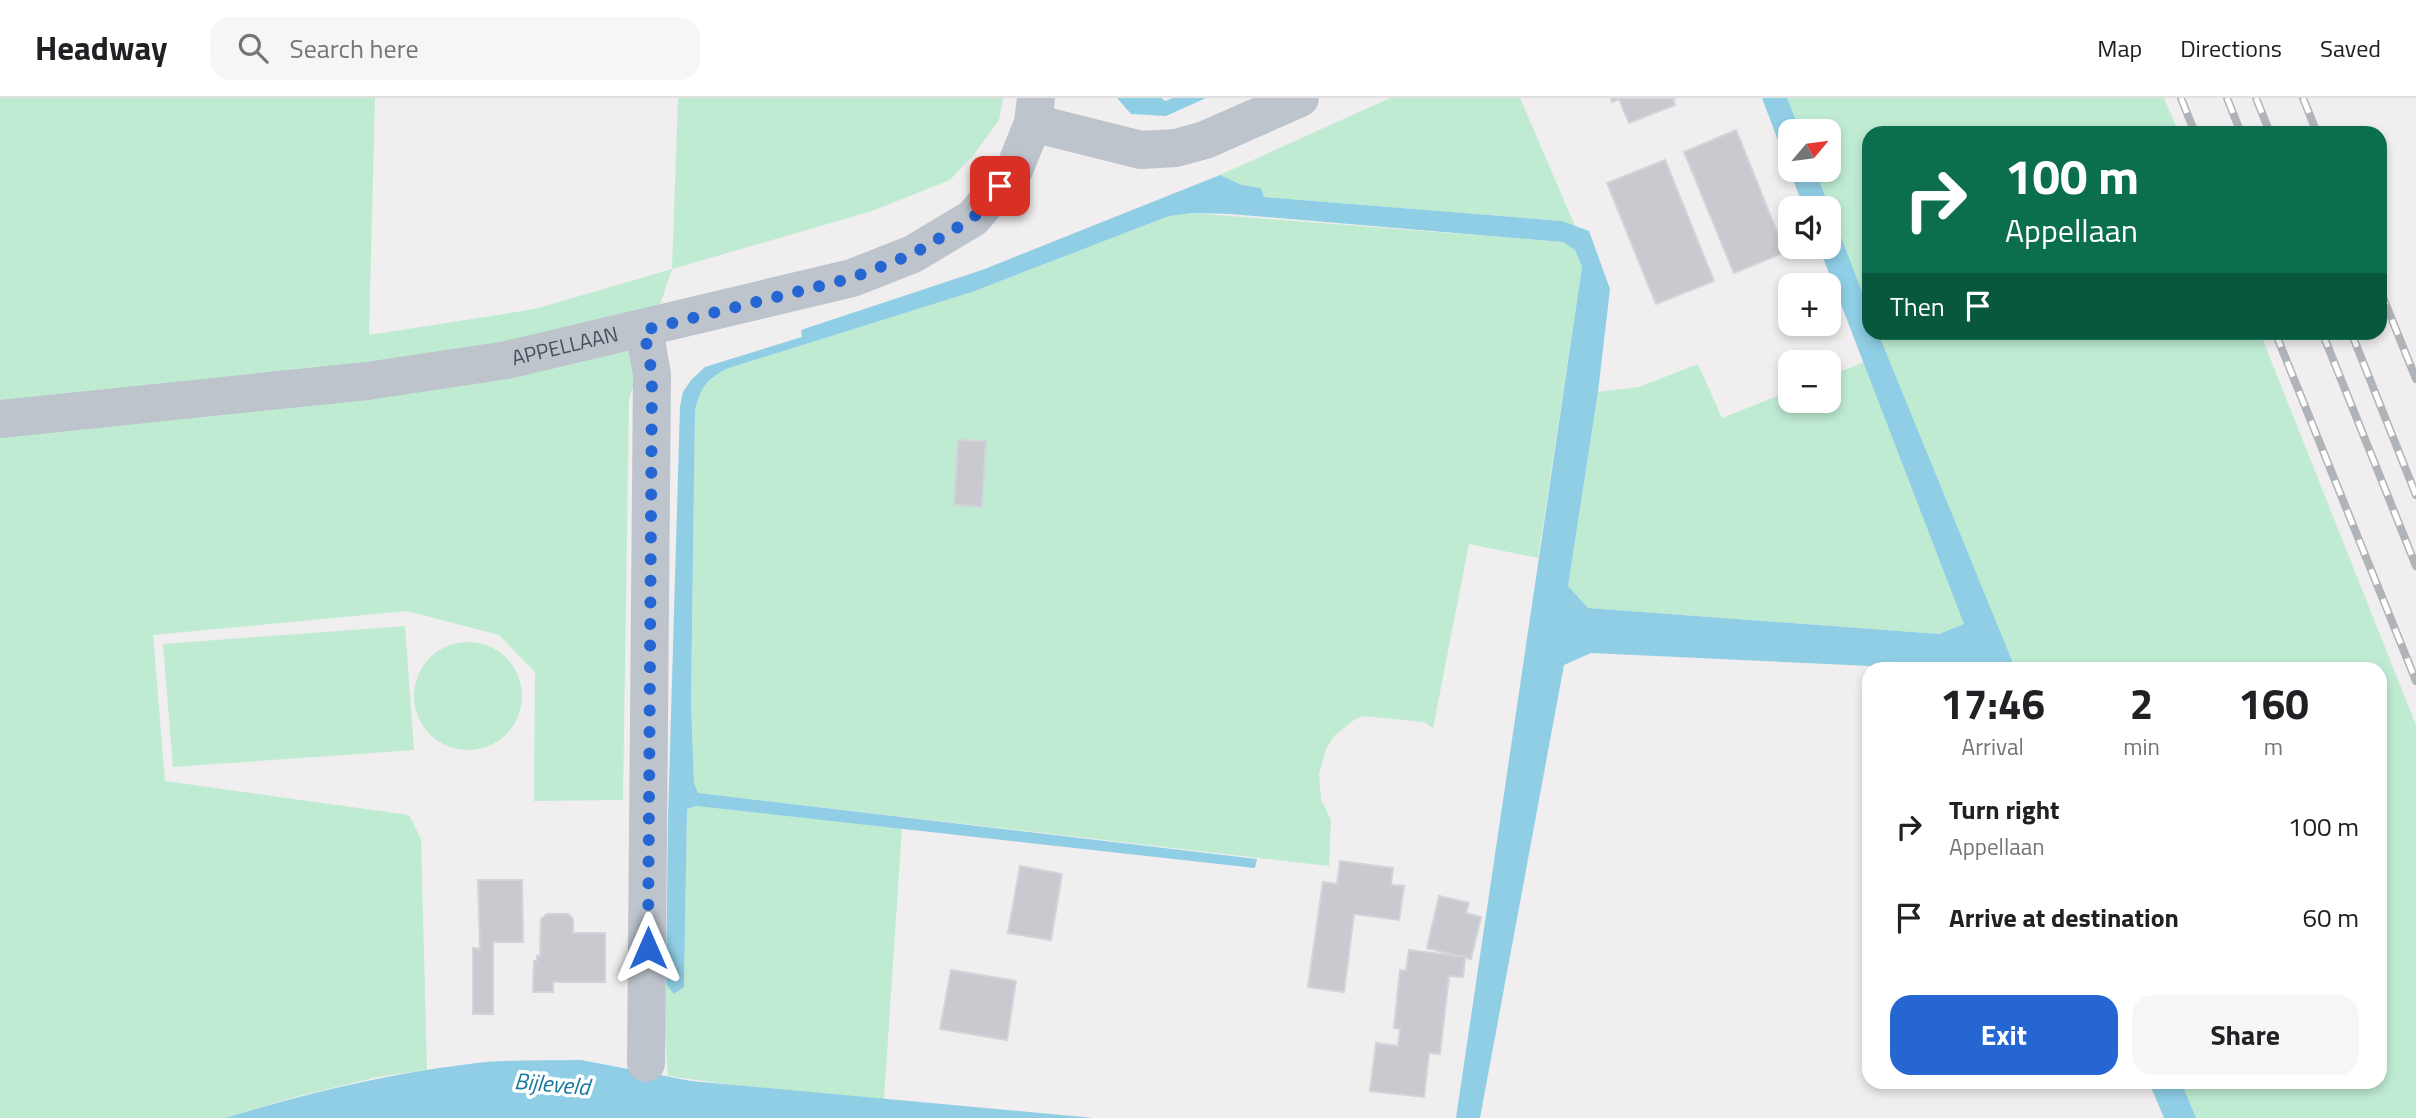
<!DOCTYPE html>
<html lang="en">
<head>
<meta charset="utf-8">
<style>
	:root { --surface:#fff; --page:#f6f6f6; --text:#202124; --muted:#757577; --line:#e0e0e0; --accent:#2566d3 }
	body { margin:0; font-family:"Titillium Web",sans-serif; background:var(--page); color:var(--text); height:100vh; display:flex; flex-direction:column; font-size:26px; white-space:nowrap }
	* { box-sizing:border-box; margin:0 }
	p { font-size:23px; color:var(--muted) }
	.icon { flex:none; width:38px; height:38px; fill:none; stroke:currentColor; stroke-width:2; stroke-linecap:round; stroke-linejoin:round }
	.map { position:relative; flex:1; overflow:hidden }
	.details { position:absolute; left:1862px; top:564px; width:525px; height:427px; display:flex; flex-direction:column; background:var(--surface); border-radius:21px; box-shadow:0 4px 10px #0003 }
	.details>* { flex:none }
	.top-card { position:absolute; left:1862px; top:28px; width:525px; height:214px; border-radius:21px; box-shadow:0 4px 10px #0003; background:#0b6e4f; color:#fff; overflow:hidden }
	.needle { width:46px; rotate:61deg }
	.tools { position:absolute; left:1778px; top:21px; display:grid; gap:14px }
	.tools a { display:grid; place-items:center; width:63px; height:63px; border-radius:14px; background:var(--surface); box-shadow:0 4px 10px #0003; font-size:35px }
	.pin { position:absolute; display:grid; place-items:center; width:60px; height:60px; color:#fff; margin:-30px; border-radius:14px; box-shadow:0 4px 10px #0006 }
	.me { position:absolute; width:77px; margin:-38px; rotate:0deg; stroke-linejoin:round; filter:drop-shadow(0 0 5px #0008) }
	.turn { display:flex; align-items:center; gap:24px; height:147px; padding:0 28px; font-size:32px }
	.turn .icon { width:91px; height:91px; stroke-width:2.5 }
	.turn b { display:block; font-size:49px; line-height:60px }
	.then { display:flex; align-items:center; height:66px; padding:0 28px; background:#0003; gap:14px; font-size:26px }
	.eta { display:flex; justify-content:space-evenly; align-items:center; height:119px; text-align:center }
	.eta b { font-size:42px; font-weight:700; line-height:49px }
	.cta { display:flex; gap:14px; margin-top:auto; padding:14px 28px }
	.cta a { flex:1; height:80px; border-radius:21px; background:var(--accent); color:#fff; font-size:28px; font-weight:700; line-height:80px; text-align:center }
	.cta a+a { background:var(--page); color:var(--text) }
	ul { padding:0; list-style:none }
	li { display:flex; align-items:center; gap:21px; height:91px; padding:0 28px }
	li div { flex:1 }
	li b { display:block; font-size:26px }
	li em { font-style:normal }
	header { display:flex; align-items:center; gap:42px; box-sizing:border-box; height:98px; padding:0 35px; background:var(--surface); border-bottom:2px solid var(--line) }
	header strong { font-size:33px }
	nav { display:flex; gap:38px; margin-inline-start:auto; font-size:24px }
	.search { width:490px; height:63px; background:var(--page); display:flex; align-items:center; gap:18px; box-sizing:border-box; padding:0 24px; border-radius:21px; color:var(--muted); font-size:26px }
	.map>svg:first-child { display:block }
</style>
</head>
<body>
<header>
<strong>Headway</strong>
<div class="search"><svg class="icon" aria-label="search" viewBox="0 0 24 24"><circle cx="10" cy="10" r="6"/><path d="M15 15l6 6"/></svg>Search here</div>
<nav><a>Map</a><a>Directions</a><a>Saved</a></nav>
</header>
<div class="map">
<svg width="2416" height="1020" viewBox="0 0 2416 1020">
	<rect width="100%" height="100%" fill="#f0eeee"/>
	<g fill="#bfebd3" fill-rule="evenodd">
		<polygon points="0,0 375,0 369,237 535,211 672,171 678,0 1003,0 999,22 975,55 950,82 872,113 672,171 629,301 623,702 534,703 535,574 499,537 407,513 153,537 165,683 409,717 421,741 427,972 377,979 295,999 225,1020 0,1020"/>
		<polygon points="1390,0 1520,0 1575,128 1562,123 1264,99 1261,90 1242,87 1220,77"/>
		<path d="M1762,0H2164L2179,35H1869V234L2260,235L2416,627V1020H2164L2149,984H2380V570H1982L1964,526L1940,536L1588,510L1568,488L1598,294L1639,289L1698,266L1722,320L1790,293V303H1829V278L1864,264L1819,149H1829V110H1804ZM1790,33H1829V72H1790Z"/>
		<path d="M1193,115L1563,144L1575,152L1582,169L1538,460L1469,446L1433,630L1424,624L1363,618L1354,622L1334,638L1326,651L1319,676L1321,701L1331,722L1329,768L698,695L694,685L691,605L695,312C701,289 705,283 726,271L972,194L1169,118Z"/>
		<polygon points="405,528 414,652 173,669 163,546"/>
		<circle cx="468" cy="598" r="54"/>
		<polygon points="696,708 902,730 884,1001 755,990 668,978 663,910 666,886 674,895 684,889 687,711"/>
	</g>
	<g fill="#8fcee5">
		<polygon points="1117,0 1161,0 1165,3 1173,0 1206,0 1166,18 1131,16"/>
		<path d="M1762,0H1787L1800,33H1790V72H1815L1869,212V234L1878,235L2015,570H1915L1591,555L1564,567L1480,1020H1456L1582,169L1575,152L1563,144L1230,116L1193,115L1169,118L972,194L726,271C705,283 701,289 695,312L691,605L694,685L698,695L1257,761L1255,770L696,708L687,711L684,889L674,896L666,886L668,722L680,308L683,294L691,282L705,269L802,239L801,232L982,172L1220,77L1242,87L1261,90L1264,99L1562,123L1589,133L1610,191L1598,294L1568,488L1588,510L1939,536L1964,526L1819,149H1829V110H1804Z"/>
		<path d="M581,962L691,983L1094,1020H225C305,996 385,976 469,966C505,961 544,963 581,962Z"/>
		<polygon points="2149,984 2181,984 2196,1020 2164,1020"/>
	</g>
	<g fill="#c8cad0" stroke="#d2d4d9" stroke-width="2">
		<polygon points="1611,0 1676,0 1673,1 1675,7 1629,25 1619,1 1612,4"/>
		<polygon points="1736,32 1785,154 1734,175 1684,54"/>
		<polygon points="1665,62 1714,183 1656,206 1607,85"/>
		<polygon points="958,342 986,343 982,409 954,407"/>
		<polygon points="1340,763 1393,770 1391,787 1404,788 1399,822 1354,816 1344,894 1308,889 1323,784 1337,786"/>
		<polygon points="1020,768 1062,776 1051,842 1008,835"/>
		<polygon points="478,782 522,782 523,844 493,844 493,916 473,916 473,850 480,851"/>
		<polygon points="1439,798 1469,805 1466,815 1481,819 1471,861 1427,850"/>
		<polygon points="547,816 568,816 573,821 573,835 605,835 605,884 553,884 553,894 533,894 534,863 537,863 537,858 540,858 541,821"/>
		<polygon points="1409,852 1465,859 1463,879 1449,878 1440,956 1429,955 1424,999 1370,993 1376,945 1398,948 1400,931 1394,930 1400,872 1406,873"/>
		<polygon points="951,872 1016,883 1007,942 940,931"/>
	</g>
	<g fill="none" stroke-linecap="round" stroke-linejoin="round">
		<g stroke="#bdc4cc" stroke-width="38">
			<polyline points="1033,25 1141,52 1176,50 1205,42 1300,0"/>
			<polyline points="644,232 652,276 646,965"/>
			<path id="s1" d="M0,321L367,283L507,262L852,180L913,156L973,120L1014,72L1033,25L1036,0"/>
		</g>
		<g stroke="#b0b3b8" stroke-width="8">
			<g id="rail">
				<polyline points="2181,0 2195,35"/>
				<polyline points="2227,0 2241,35"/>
				<polyline points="2256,0 2270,35"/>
				<polyline points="2303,0 2317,35"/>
				<polyline points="2380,192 2416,281"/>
				<polyline points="2275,234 2416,583"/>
				<polyline points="2322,234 2416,468"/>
				<polyline points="2351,234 2416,397"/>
			</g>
		</g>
		<use href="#rail" stroke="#fff" stroke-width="5" stroke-dasharray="16" stroke-linecap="butt"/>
	</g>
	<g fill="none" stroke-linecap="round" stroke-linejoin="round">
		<polyline stroke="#2566d3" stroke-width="12" stroke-dasharray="0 21.6" points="648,850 652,276 644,232 852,180 913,156 973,120 1000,88"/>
	</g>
	<g text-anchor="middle" stroke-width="7" stroke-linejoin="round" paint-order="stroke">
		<g font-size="21" fill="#47505a" stroke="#fff">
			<text dy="7" stroke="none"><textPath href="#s1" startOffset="570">APPELLAAN</textPath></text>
		</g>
		<g font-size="23" font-style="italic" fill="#16799e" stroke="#fff">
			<text transform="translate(552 986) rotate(5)" y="8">Bijleveld</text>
		</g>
	</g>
</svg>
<div class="tools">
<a><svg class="needle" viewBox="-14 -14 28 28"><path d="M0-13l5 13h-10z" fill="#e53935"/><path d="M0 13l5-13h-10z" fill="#757577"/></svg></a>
<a><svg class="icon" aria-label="sound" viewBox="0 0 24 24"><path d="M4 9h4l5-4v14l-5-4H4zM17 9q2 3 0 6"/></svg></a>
<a>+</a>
<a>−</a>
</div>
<div class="pin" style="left:1000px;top:88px;background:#d93025"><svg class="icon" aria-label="arrive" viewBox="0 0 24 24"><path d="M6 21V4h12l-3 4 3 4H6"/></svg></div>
<svg class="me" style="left:648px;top:850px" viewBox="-20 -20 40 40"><path d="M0-17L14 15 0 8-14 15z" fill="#2566d3" stroke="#fff" stroke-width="4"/></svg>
<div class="top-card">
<div class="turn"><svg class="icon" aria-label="right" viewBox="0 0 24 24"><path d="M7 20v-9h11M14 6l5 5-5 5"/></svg><div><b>100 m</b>Appellaan</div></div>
<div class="then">Then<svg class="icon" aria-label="arrive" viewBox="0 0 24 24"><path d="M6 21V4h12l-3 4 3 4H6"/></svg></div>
</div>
<section class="details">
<div class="eta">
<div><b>17:46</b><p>Arrival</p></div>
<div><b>2</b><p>min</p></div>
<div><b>160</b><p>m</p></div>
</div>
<ul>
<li><svg class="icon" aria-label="right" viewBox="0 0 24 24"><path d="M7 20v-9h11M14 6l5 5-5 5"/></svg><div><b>Turn right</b><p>Appellaan</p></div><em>100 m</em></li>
<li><svg class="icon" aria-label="arrive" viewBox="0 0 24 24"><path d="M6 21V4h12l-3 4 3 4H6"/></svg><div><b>Arrive at destination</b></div><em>60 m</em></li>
</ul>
<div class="cta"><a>Exit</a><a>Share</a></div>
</section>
</div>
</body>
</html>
